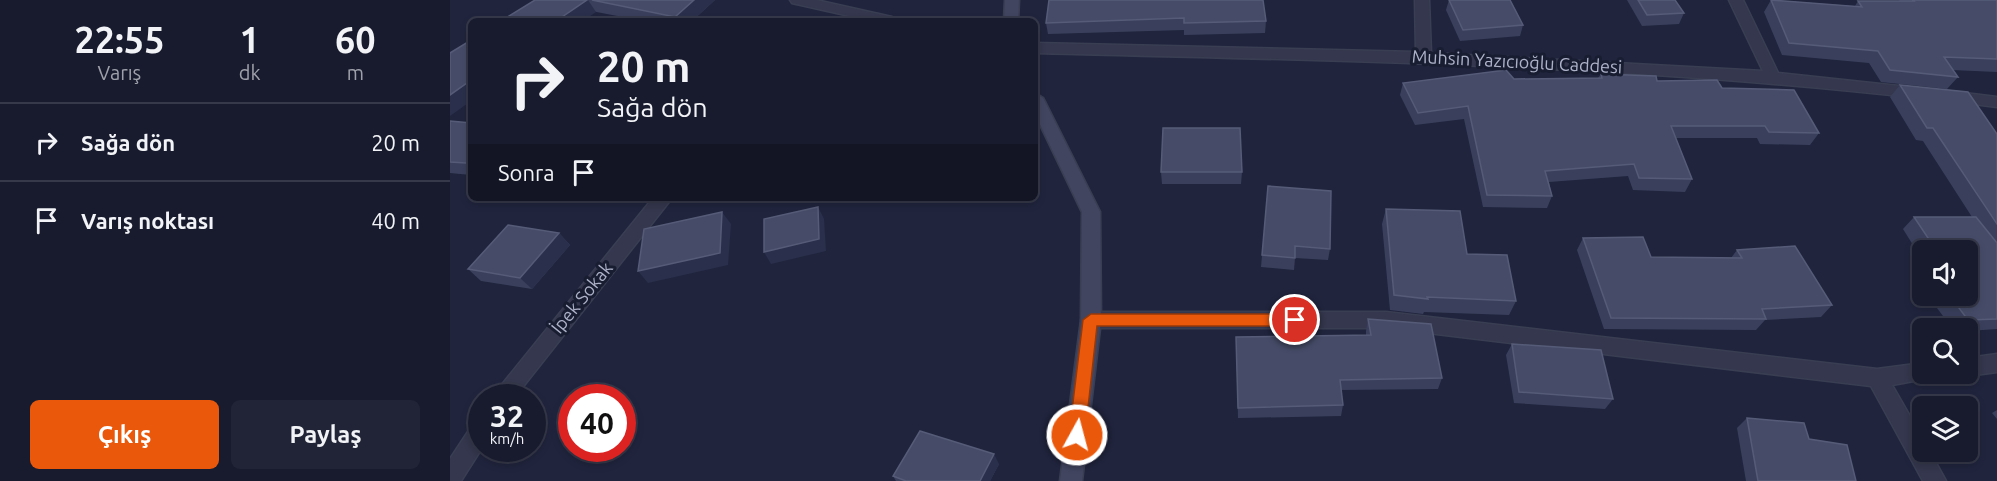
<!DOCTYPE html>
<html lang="tr">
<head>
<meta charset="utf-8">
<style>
	:root { --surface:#181b2e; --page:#212436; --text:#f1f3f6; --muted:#9fa1aa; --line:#36394a; --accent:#ea580c }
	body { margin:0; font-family:Ubuntu,sans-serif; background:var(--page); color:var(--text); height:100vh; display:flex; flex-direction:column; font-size:22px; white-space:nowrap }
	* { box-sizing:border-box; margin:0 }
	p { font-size:20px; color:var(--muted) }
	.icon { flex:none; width:33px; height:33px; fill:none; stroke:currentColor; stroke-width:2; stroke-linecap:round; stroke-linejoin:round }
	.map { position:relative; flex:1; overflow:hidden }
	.sheet { display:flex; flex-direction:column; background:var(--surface); width:450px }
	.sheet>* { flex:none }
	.hud { position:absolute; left:18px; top:18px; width:570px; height:183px; border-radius:9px; box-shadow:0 3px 9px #0003,0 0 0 2px var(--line); background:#181b2e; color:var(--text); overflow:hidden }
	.buttons { position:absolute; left:1462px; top:240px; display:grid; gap:12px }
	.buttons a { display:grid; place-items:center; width:66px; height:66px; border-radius:9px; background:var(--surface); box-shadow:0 3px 9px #0003,0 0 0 2px var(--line); font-size:30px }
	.speed { position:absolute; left:18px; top:384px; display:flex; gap:12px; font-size:30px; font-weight:700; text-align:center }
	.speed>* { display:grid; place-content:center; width:78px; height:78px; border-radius:50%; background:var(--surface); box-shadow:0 3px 9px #0003,0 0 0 2px var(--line); line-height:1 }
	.speed small { font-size:15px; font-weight:400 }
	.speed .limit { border:9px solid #d22; background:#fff; color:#111 }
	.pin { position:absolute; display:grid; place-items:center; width:51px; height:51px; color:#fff; margin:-26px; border:3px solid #fff; border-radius:50%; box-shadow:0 2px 6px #0007 }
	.me { position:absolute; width:66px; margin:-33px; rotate:7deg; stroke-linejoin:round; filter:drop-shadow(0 0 4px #0008) }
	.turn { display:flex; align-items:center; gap:21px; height:126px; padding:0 30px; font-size:27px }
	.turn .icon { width:78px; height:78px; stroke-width:2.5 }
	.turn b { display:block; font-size:42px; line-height:51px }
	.then { display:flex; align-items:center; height:57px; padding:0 30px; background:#0003; gap:12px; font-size:22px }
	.eta { display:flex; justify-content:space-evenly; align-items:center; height:102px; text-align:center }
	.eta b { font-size:36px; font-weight:600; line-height:42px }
	.cta { display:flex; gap:12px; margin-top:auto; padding:12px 30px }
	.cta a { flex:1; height:69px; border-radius:9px; background:var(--accent); color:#fff; font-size:24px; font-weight:600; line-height:69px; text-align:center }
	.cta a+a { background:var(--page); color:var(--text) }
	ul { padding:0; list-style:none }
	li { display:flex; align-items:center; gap:18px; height:78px; padding:0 30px; border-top:2px solid var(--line) }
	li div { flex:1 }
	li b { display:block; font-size:22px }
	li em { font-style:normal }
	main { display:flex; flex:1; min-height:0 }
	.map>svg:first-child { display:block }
</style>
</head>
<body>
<main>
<section class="sheet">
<div class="eta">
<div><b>22:55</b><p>Varış</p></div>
<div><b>1</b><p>dk</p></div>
<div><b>60</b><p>m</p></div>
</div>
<ul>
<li><svg class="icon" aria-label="right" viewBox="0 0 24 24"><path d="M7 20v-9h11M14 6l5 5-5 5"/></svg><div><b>Sağa dön</b></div><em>20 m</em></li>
<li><svg class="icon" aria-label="arrive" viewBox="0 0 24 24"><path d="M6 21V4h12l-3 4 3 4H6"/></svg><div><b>Varış noktası</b></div><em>40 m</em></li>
</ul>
<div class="cta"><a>Çıkış</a><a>Paylaş</a></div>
</section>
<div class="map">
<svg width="1547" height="481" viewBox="0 0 1547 481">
	<rect width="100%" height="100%" fill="#20243d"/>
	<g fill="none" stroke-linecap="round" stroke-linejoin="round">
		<g stroke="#3a3e53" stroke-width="3">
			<g id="street">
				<polygon points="340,0 366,0 442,17 449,21 422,21 342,3"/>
				<path d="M965,0H979L981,53L1313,71L1279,0H1293L1328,73L1468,88L1476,93L1468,98C1175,65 880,60 585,53V43L966,52Z"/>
				<polygon points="1498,91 1547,97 1547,107 1492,100 1490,96 1492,92"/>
				<polygon points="203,198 222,198 64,398 41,398"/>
				<polygon points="641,312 936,312 1427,369 1473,363 1473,374 1482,374 1480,378 1442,385 1473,439 1473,452 1480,452 1496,481 1473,481 1421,386 936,328 641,328 634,326 631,320 634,314"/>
				<polygon points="1547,354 1547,372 1518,376 1512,374 1518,374 1518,358"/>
				<polygon points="32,419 32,448 11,481 0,481 0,459 25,421"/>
			</g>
		</g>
		<g stroke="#3a3e53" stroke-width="3">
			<g id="secondary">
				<polygon points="555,0 569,0 568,21 554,21"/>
				<polygon points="585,93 593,98 650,212 651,320 632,481 610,481 631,320 632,212 585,114"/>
			</g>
		</g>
		<use href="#street" fill="#34374d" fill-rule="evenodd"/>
		<use href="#secondary" fill="#414560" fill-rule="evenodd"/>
	</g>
	<g fill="#3a405c">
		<polygon points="85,0 265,0 242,21 193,21"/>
		<polygon points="599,0 816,21 815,33 734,35 734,30 598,34 596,23"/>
		<polygon points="999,0 1073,25 1070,36 1010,41 996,10"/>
		<polygon points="1177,0 1225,0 1234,13 1229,24 1192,26"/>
		<polygon points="1321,0 1405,6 1408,1 1449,1 1450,0 1547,0 1547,72 1502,70 1508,77 1497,89 1431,82 1419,63 1332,55 1314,12"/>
		<polygon points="1151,74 1272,88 1369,133 1360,145 1310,144 1307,138 1226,138 1242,179 1235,192 1183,190 1178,176 1099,182 1102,196 1097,208 1033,207 1014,119 965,125 950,95 953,83 1064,79 1148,78"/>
		<polygon points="1450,85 1547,134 1547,329 1518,331 1518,328 1502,328 1478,296 1518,296 1518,250 1473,250 1473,261 1453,229 1464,217 1522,217 1473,141 1466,140 1440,97"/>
		<polygon points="0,121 21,123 21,175 0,173"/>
		<polygon points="711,172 792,172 791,184 712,184"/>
		<polygon points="818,186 880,249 878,260 845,258 844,270 811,267"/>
		<polygon points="936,209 1017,254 1066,301 1059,315 974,312 973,314 940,310 932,224"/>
		<polygon points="109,233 120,245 82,289 31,281 18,269"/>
		<polygon points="1133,238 1201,257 1281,258 1287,250 1382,305 1371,317 1315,320 1306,330 1154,329 1127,250"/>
		<polygon points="918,319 992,378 988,389 891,390 893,405 891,416 788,418 786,337 916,335 916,331"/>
		<polygon points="1062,344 1163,399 1155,409 1064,403 1056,355"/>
		<polygon points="1547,410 1547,419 1542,413"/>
		<polygon points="1297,418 1359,439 1406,481 1296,481 1287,428"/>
		<polygon points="549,464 540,481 446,481 443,476"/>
	</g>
	<g fill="#2a2f4b">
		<polygon points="137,0 138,0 146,12 133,21 106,21"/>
		<polygon points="244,0 265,0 242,21 228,21 225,17"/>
		<polygon points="21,80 21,101 0,116 0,95"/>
		<polygon points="21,158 21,169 16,163"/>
		<polygon points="368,207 374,219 376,251 321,264 314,252"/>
		<polygon points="272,212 281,224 278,265 198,283 188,271"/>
		<polygon points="109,233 120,245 82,289 70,278"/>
		<polygon points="544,454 549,464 540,481 530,481"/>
	</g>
	<g fill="#464c68" stroke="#565c77" stroke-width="1.5">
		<polygon points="85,0 137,0 106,21 51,21"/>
		<polygon points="142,0 244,0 225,17"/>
		<polygon points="599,0 813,0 816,21 734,23 734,18 596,23"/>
		<polygon points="999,0 1060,0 1073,25 1013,30"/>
		<polygon points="1188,0 1225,0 1234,13 1197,15"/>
		<polygon points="1321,0 1412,7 1408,1 1464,1 1463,0 1547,0 1547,59 1494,57 1508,77 1440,70 1428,51 1339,43"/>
		<polygon points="21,40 21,80 0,95 0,53"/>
		<polygon points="1056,70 1064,79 1152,78 1151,74 1206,76 1207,81 1267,80 1272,88 1344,90 1369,133 1319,132 1315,126 1221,126 1242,179 1189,178 1184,164 1095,171 1102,196 1037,195 1018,106 968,113 953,83"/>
		<polygon points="1450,85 1518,92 1547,134 1547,224 1483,128 1477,128"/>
		<polygon points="0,121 21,123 21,158 16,163 0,162"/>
		<polygon points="713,128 790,128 792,172 711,172"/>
		<polygon points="818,186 881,191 880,249 845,246 845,258 812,255"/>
		<polygon points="368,207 369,239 314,252 314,219"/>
		<polygon points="936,209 1010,211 1017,254 1057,255 1066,301 977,297 978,299 944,295"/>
		<polygon points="272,212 270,253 188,271 194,229"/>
		<polygon points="1464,217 1526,217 1547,243 1547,319 1518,320 1500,296 1518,296 1518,250 1486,250"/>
		<polygon points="58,225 109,233 70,278 18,269"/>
		<polygon points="1193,237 1201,257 1292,258 1287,250 1345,246 1382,305 1312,309 1316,319 1161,318 1133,238"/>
		<polygon points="918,319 981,324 992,378 890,380 893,405 788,408 786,337 921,335"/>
		<polygon points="1062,344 1151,350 1163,399 1069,392"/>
		<polygon points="1297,418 1354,423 1359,439 1397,445 1406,481 1308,481"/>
		<polygon points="470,431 544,454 530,481 456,481 443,476"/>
	</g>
	<polygon fill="#ea580c" stroke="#983908" stroke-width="1.5" points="641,314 845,314 853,320 845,326 647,326 635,435 633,440 627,442 621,440 619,435 633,320"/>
	<g text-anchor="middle" stroke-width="6" stroke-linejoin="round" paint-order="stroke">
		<g font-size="18" fill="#aeb2c9" stroke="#191d31">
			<text transform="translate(1067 62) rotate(3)" y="6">Muhsin Yazıcıoğlu Caddesi</text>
			<text transform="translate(132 298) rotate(-51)" y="6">İpek Sokak</text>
		</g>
	</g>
</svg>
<div class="buttons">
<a><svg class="icon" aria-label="sound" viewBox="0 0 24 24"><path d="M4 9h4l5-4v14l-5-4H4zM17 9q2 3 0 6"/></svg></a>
<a><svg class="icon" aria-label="search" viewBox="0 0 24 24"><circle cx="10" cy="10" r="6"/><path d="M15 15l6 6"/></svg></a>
<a><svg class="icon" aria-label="layers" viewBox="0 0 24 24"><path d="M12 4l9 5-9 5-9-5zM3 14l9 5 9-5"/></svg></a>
</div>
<div class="speed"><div>32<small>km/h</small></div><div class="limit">40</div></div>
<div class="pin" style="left:845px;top:320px;background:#d93025"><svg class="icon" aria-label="arrive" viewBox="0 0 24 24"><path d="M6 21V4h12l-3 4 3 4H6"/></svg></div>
<svg class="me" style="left:627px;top:435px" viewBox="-20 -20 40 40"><circle r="17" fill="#ea580c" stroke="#fff" stroke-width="3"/><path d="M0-11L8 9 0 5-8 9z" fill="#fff"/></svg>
<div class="hud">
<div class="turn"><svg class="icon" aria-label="right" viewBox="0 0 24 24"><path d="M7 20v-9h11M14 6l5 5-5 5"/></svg><div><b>20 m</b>Sağa dön</div></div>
<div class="then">Sonra<svg class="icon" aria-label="arrive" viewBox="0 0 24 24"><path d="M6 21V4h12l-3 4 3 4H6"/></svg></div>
</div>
</div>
</main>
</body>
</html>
